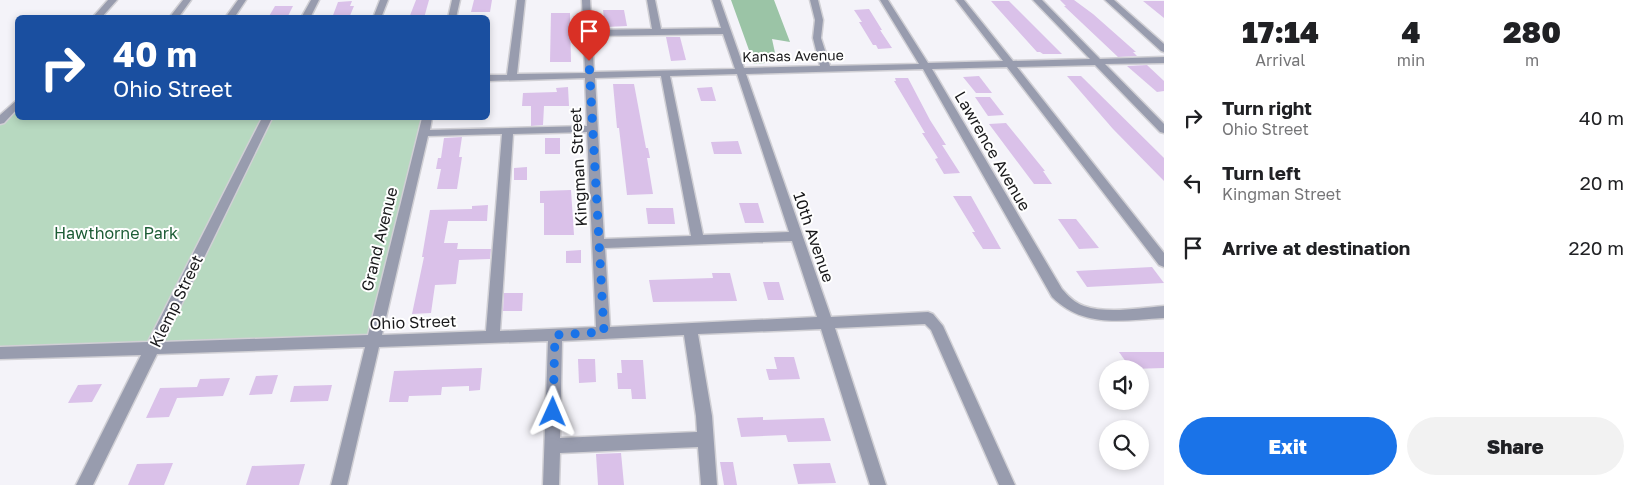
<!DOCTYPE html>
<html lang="en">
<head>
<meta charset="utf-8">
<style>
	:root { --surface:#fff; --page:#f2f2f2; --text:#202124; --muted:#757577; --accent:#1a73e8 }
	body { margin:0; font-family:"Golos Text",sans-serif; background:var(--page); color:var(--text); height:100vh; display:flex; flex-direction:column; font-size:19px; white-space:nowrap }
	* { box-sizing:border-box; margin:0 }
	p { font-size:16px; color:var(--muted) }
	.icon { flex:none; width:28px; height:28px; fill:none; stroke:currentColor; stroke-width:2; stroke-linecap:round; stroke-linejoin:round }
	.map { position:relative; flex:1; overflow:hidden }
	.side { display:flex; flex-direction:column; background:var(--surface); width:475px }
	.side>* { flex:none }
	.top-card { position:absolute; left:15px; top:15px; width:475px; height:105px; border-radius:8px; box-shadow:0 2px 8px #0003; background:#1a4fa0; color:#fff; overflow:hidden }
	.controls { position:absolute; left:1099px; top:360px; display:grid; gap:10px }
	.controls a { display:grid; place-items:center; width:50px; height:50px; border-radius:50%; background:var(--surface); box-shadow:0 2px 8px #0003; font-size:25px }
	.pin { position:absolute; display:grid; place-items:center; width:42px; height:42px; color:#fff; margin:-51px -21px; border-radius:50% 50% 50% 0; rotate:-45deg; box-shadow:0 0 5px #0007 }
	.pin .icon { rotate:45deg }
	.me { position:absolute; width:55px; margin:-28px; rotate:1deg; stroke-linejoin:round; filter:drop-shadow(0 0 4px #0008) }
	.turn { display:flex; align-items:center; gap:18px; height:105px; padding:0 15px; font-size:22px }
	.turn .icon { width:65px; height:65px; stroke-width:2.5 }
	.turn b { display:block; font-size:35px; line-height:42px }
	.eta { display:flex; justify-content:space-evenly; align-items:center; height:85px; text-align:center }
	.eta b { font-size:30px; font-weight:800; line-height:35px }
	.primary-button { display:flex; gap:10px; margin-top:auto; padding:10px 15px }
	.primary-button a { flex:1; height:58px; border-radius:30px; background:var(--accent); color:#fff; font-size:20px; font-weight:800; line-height:58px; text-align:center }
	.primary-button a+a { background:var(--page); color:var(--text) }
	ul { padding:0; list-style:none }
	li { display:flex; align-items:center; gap:15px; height:65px; padding:0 15px }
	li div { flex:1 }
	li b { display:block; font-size:19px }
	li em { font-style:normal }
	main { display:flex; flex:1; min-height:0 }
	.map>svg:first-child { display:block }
</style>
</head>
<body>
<main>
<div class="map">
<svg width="1164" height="485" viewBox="0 0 1164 485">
	<rect width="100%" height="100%" fill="#f4f3f9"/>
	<polygon fill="#b7d9c0" points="17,102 18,118 427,118 373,341 0,353 0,121"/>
	<polygon fill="#9bc4a6" points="731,0 774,0 790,42 772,39 777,62 754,64"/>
	<g fill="#dac1e9">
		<polygon points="416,0 429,0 424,18 409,18"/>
		<polygon points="474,0 492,0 490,12 471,12"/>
		<polygon points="1060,0 1074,0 1093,14 1136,52 1133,52 1137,56 1118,57 1064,6 1066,6"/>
		<polygon points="352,1 350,6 354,6 349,18 332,18 338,2"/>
		<polygon points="991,1 1009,1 1062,54 1043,54 1040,52 1037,52"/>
		<polygon points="1143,1 1164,1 1164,18"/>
		<polygon points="275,6 293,6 287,18 268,18"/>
		<polygon points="869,9 882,30 880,30 892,48 878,49 876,45 873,45 859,22 862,22 854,10"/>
		<polygon points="603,10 624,10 627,26 605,27"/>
		<polygon points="551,13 570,13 571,62 550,62"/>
		<polygon points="666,37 680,37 686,60 671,61"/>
		<polygon points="1147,65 1164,81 1164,91 1157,92 1127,66"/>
		<polygon points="979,76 992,93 976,93 963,77"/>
		<polygon points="1067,76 1081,76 1164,158 1164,181 1113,129"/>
		<polygon points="895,78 908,78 930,120 946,145 942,145 960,173 944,174 935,159 938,158 922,133 925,133 894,81 896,81"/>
		<polygon points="613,84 634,84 646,148 648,148 650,158 647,158 653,194 627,195 619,128 617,128"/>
		<polygon points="568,87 569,106 544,106 543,125 531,126 531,106 522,106 523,93 557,92 556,88"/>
		<polygon points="712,87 716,101 701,101 697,88"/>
		<polygon points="975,97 990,97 1004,115 988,116"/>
		<polygon points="1006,123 1045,171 1043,171 1052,184 1034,184 989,124"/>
		<polygon points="462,137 459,157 462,157 457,189 437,189 441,169 436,169 438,158 441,158 444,138"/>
		<rect x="545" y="138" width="15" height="16"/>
		<polygon points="738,141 742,154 714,154 711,142"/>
		<polygon points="527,167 527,180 514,180 514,168"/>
		<polygon points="571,190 574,235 544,235 544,203 540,203 540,191"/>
		<polygon points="953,196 971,196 1001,249 983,249 972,232 975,232"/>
		<polygon points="739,203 758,203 764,223 745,223"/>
		<polygon points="488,205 487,221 448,221 444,243 458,243 457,249 491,249 490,259 459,260 456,284 435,285 431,313 412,314 424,257 422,257 430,210 472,209 472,206"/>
		<polygon points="646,208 673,208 675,224 648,224"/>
		<polygon points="1058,219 1076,219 1099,248 1079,249"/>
		<polygon points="581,250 581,263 566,263 566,251"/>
		<polygon points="1152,267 1164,283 1087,287 1076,271"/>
		<polygon points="712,273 730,273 737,301 653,302 649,280 713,278"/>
		<polygon points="763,282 779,282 784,300 768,300"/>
		<polygon points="504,293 523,293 522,311 503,311"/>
		<polygon points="1119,352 1164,352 1164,368 1131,369"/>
		<polygon points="774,357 794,357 800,379 769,380 766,369 777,369"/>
		<polygon points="578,359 595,359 596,382 579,383"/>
		<polygon points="621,360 643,360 646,399 632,399 631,389 618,389 617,373 622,373"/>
		<polygon points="482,368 480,390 469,391 469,386 442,387 441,395 409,396 408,402 389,402 394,371"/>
		<polygon points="278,375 272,394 249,395 256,376"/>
		<polygon points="230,378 223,396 177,398 169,417 146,418 160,388 197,387 200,379"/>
		<polygon points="102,384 92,402 68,403 78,385"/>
		<polygon points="332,385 328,401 290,402 294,386"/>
		<polygon points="763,417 763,420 824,418 831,441 788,442 786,435 741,437 737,418"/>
		<polygon points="621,453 624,485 598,485 596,454"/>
		<polygon points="720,462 733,462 737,485 724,485"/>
		<polygon points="173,463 164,485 128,485 137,464"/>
		<polygon points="830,463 836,483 798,484 793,464"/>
		<polygon points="305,464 299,485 246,485 252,466"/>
	</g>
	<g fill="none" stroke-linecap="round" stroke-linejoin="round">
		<g stroke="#d1d0d5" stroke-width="3">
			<g id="minor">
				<polygon points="108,0 117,0 101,18 92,18"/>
				<polygon points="183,0 191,0 178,18 169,18"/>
				<polygon points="238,0 246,0 234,18 225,18"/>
				<polygon points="311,0 319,0 310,18 301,18"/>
				<polygon points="380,0 388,0 381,18 373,18"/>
				<polygon points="452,0 460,0 456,18 448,18"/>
				<path d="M517,0H525L517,74L585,73L582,0H590L592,30L652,29L647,0H655L661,29L721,28L712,0H720L744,68L820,66L813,38L815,20L810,0H818L823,20L821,38L830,66L919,64L880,0H888L928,63L1003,61L956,0H964L1013,61L1090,59L1033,0H1042L1100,59L1164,57V63L1105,64L1164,124V133L1160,132L1095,65L1017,67L1164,253V267L1159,265L1007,67L932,69L1062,289C1068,296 1075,303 1084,306C1108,314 1139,308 1164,306V318C1123,320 1084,329 1052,297L923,69L746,74L831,317L928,312L933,314L943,326L1015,485H999L931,330L925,324L835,328L886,485H870L821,329L698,334L712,416L717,485H701L698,447L560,453L559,485H543L548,341L379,347L347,485H331L365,347L157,354L93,485H76L141,355L0,359V347L148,342L262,118H272L163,342L368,335L422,118H432L430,130L587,126L585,78L488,81V75H507ZM723,34L735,69L594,72L592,36ZM737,74L789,232L703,235L670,76ZM661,76L691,236L604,239L595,78ZM587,132L596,327L500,331L513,134ZM502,134L486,331L382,335L428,136ZM792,241L817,317L610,327L605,248ZM684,335L696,416L697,432L560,438L562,341Z"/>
				<polygon points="1105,0 1114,0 1164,44 1164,52 1161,51"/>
				<polygon points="18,99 18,108 4,123 0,124 0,115"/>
			</g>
		</g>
		<use href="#minor" fill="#989cae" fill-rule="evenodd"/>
	</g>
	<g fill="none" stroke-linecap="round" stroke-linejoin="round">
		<polyline stroke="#1a73e8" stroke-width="9" stroke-dasharray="0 16.2" points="553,412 555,335 604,332 589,61"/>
	</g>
	<g text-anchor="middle" stroke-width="4" stroke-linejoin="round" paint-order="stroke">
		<g font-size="14" fill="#19191b" stroke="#fff">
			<text transform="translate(793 56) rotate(-1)" y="5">Kansas Avenue</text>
		</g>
		<g font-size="16" fill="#19191b" stroke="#fff">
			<text transform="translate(993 151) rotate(60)" y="6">Lawrence Avenue</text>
			<text transform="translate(578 167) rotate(-93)" y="6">Kingman Street</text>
			<text transform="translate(814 237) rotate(71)" y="6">10th Avenue</text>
			<text transform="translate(379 239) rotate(-76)" y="6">Grand Avenue</text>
			<text transform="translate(176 301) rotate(-64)" y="6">Klemp Street</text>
			<text transform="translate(413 322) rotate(-2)" y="6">Ohio Street</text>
		</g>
		<g font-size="16" fill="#1c5c35" stroke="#fff">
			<text x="116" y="239">Hawthorne Park</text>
		</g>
	</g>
</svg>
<div class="controls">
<a><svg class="icon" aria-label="sound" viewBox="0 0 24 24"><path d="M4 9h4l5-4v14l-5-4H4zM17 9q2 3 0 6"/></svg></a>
<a><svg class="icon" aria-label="search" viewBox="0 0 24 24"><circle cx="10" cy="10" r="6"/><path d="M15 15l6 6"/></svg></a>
</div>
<div class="pin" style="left:589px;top:61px;background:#d93025"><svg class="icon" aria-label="arrive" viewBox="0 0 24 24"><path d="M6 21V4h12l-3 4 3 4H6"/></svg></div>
<svg class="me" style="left:553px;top:412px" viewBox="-20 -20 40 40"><path d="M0-17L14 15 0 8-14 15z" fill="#1a73e8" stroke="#fff" stroke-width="4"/></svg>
<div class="top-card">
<div class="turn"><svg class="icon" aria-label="right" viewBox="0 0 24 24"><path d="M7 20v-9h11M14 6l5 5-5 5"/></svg><div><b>40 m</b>Ohio Street</div></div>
</div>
</div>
<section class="side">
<div class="eta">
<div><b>17:14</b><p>Arrival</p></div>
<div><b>4</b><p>min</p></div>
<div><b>280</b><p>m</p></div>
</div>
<ul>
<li><svg class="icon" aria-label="right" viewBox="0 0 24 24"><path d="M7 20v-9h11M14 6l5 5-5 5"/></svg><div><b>Turn right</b><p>Ohio Street</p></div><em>40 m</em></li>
<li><svg class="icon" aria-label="left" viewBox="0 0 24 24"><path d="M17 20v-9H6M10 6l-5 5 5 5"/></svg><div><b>Turn left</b><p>Kingman Street</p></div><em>20 m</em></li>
<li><svg class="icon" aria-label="arrive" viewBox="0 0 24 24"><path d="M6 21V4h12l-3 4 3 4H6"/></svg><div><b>Arrive at destination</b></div><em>220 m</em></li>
</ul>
<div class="primary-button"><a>Exit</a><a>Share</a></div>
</section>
</main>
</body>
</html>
